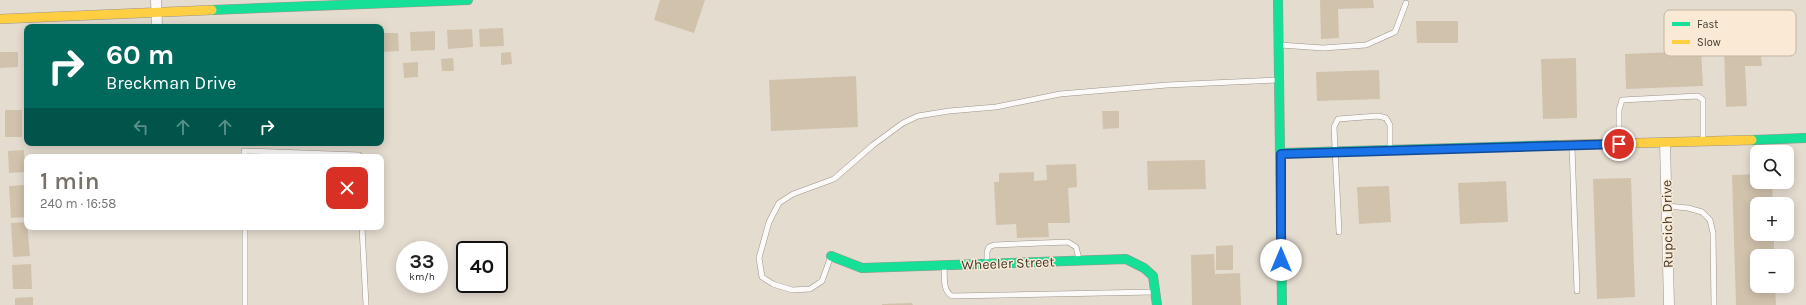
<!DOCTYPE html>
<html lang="en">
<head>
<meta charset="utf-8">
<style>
	:root { --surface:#fff; --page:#f2f2f2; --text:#222; --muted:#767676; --accent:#787167 }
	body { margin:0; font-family:Karla,sans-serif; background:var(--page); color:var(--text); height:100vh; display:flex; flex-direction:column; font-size:15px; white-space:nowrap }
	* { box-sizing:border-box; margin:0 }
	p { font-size:13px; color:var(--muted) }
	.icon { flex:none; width:22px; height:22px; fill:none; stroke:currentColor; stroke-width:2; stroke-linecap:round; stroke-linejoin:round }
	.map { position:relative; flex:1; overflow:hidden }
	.side { position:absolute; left:24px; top:154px; width:360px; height:76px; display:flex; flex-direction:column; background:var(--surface); border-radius:8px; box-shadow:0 2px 10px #0003 }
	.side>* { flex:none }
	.hud { position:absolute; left:24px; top:24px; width:360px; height:122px; border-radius:8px; box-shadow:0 2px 10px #0003; background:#00695c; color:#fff; overflow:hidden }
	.buttons { position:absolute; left:1750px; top:145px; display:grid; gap:8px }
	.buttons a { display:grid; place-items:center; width:44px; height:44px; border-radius:8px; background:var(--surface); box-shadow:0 2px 10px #0003; font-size:20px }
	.speed { position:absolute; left:396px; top:241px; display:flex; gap:8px; font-size:20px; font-weight:700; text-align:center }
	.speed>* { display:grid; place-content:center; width:52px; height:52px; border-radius:50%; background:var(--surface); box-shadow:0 2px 10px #0003; line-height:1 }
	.speed small { font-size:10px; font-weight:400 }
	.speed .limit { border:2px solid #111; border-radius:6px; background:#fff; color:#111 }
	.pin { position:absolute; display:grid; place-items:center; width:34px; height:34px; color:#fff; margin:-17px; border:2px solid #fff; border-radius:50%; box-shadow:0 1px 4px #0007 }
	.me { position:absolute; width:44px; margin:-22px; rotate:0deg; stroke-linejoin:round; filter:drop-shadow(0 0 3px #0008) }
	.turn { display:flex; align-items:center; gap:14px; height:84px; padding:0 16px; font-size:18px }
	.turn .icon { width:52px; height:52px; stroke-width:2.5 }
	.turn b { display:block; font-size:28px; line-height:34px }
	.lanes { display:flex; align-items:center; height:38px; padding:0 16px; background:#0003; justify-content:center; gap:20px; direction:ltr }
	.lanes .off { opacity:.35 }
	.round { display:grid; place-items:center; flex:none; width:42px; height:42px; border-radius:8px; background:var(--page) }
	.head { display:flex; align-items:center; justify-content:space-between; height:68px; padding:0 16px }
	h1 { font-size:24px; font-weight:600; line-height:30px; color:var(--accent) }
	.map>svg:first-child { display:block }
</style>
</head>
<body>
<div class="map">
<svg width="1806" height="305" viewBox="0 0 1806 305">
	<rect width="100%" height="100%" fill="#e5dcd0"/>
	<g fill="#d1c2ac">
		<polygon points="660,0 705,0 694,33 654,20"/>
		<polygon points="1320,0 1373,0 1374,8 1338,9 1339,38 1321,39"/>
		<polygon points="1416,21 1458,21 1458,43 1417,43"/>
		<polygon points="503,28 504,46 480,47 479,29"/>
		<polygon points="472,29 473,47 448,49 447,30"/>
		<polygon points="435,31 435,50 411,51 410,32"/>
		<polygon points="381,33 398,33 399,51 381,52"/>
		<polygon points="1760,46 1762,66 1745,66 1747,106 1726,107 1724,48"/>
		<polygon points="1701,51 1703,86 1626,89 1625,54"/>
		<polygon points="0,52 18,52 18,67 0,68"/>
		<polygon points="511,52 512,64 501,65 501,53"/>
		<polygon points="453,58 454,71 442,71 441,59"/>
		<polygon points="1576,58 1577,118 1543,119 1541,59"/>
		<polygon points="418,62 418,77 404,78 403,63"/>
		<polygon points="1379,70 1380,99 1317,101 1316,72"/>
		<polygon points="856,76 858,127 771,131 769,80"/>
		<rect x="5" y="110" width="17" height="27"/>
		<polygon points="1102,111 1119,111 1119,128 1103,129"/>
		<polygon points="24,150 25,172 9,173 8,151"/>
		<polygon points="1205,160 1206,189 1148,190 1147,161"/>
		<polygon points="1076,164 1077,187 1068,188 1070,223 1048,223 1049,237 1017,238 1016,224 996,225 994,182 999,182 999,173 1034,172 1034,181 1047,180 1046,165"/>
		<polygon points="1757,174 1757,182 1772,182 1773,204 1757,204 1757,234 1774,234 1774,256 1757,256 1757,286 1775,286 1776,305 1736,305 1732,175"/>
		<polygon points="1631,178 1635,297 1597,299 1593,179"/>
		<polygon points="1506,181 1508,222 1460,224 1458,183"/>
		<polygon points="27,185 27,217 11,218 9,186"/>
		<polygon points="1389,186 1391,222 1359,224 1357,187"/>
		<polygon points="27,222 30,256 13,257 11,223"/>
		<polygon points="1233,245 1233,270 1216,270 1216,246"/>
		<polygon points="1214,254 1215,274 1240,273 1241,305 1192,305 1191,255"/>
		<polygon points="31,264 32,289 13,289 12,265"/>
		<polygon points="33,297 33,305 15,305 15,298"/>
		<polygon points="912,303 913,305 882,305 882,304"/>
	</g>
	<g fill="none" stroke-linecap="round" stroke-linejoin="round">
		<g stroke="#9b948b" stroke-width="6">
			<g id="lane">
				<polyline points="1280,45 1323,48 1366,45 1395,32 1406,3"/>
				<polyline points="1619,142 1619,110 1622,100 1698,96 1703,100 1703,140"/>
				<polyline points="1572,146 1577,291"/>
				<polyline points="244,157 244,151 359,155 359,157"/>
				<polyline points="1667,206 1688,208 1702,212 1710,220 1713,233 1714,305"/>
				<polyline points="245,227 245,305"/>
				<polyline points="362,227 366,305"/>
				<polyline points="1339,232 1334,127 1338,119 1378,116 1386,118 1390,125 1390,147"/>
				<polyline points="831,256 822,281 810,289 792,290 773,284 762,277 759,258 769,222 779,203 793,194 834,179 873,145 903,123 918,116 949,111 996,107 1060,94 1167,85 1278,80"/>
				<polyline points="987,263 987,252 989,247 994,245 1068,242 1076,247 1079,259"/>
				<path d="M944,266C945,277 942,290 952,296L1153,292"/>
			</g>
		</g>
		<g stroke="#9b948b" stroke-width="11">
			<g id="street">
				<polyline points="156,0 157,27"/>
				<polyline points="1665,143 1669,305"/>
			</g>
		</g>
		<g stroke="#9b948b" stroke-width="10">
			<g id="fast">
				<polyline points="1278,0 1282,305"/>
				<polyline points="212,10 468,0"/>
				<polyline points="1752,140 1806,138"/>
				<polyline points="1281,153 1560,145"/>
				<polyline points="831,256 862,268 1126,259 1144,268 1153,276 1157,305"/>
			</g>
		</g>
		<g stroke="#9b948b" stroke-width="10">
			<g id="slow">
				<polyline points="0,19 212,10"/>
				<polyline points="1560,145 1752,140"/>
			</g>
		</g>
		<use href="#lane" stroke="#fbfaf8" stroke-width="5"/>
		<use href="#street" stroke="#fbfaf8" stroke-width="10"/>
		<use href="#fast" stroke="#16e098" stroke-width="9"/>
		<use href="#slow" stroke="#ffcf43" stroke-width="9"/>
	</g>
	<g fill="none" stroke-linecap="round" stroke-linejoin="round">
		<g stroke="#114b97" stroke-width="10">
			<polyline id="route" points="1281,260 1281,154 1619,144"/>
		</g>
		<use href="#route" stroke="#1a73e8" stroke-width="7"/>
	</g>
	<g text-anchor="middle" stroke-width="3" stroke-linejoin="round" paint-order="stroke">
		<g font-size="14" fill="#3e382f" stroke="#faead5">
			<text transform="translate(1667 224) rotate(-91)" y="5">Rupcich Drive</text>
			<text transform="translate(1008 263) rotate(-2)" y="5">Wheeler Street</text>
		</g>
	</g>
	<rect x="1664" y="10" width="132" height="46" rx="6" fill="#faead5" stroke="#c2b5a3" stroke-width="1"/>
	<rect x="1672" y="22" width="18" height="4" fill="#16e098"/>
	<rect x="1672" y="40" width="18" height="4" fill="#ffcf43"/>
	<g font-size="11" fill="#3e382f">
		<text x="1697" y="28">Fast</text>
		<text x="1697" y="46">Slow</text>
	</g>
</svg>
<div class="buttons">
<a><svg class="icon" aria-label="search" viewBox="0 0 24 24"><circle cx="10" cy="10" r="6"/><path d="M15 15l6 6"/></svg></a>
<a>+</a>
<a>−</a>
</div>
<div class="speed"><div>33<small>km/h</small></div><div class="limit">40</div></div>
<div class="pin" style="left:1619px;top:144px;background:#d93025"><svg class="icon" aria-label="arrive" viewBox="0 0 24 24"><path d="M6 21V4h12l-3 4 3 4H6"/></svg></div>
<svg class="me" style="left:1281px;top:260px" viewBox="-20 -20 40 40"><circle r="19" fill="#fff"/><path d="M0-13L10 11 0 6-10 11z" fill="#1a73e8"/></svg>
<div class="hud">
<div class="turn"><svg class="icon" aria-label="right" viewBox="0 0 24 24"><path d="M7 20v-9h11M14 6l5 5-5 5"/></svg><div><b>60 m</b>Breckman Drive</div></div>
<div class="lanes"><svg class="icon off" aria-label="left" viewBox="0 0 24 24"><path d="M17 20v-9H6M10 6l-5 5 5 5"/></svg><svg class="icon off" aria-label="ahead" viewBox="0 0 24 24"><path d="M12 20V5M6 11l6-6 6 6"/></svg><svg class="icon off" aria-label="ahead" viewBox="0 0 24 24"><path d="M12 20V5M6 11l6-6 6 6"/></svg><svg class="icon" aria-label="right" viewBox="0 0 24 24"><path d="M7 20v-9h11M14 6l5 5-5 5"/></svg></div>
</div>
<section class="side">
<div class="head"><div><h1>1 min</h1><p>240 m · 16:58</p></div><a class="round" style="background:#d93025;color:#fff"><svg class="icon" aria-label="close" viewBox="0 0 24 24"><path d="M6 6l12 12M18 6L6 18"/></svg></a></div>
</section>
</div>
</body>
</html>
